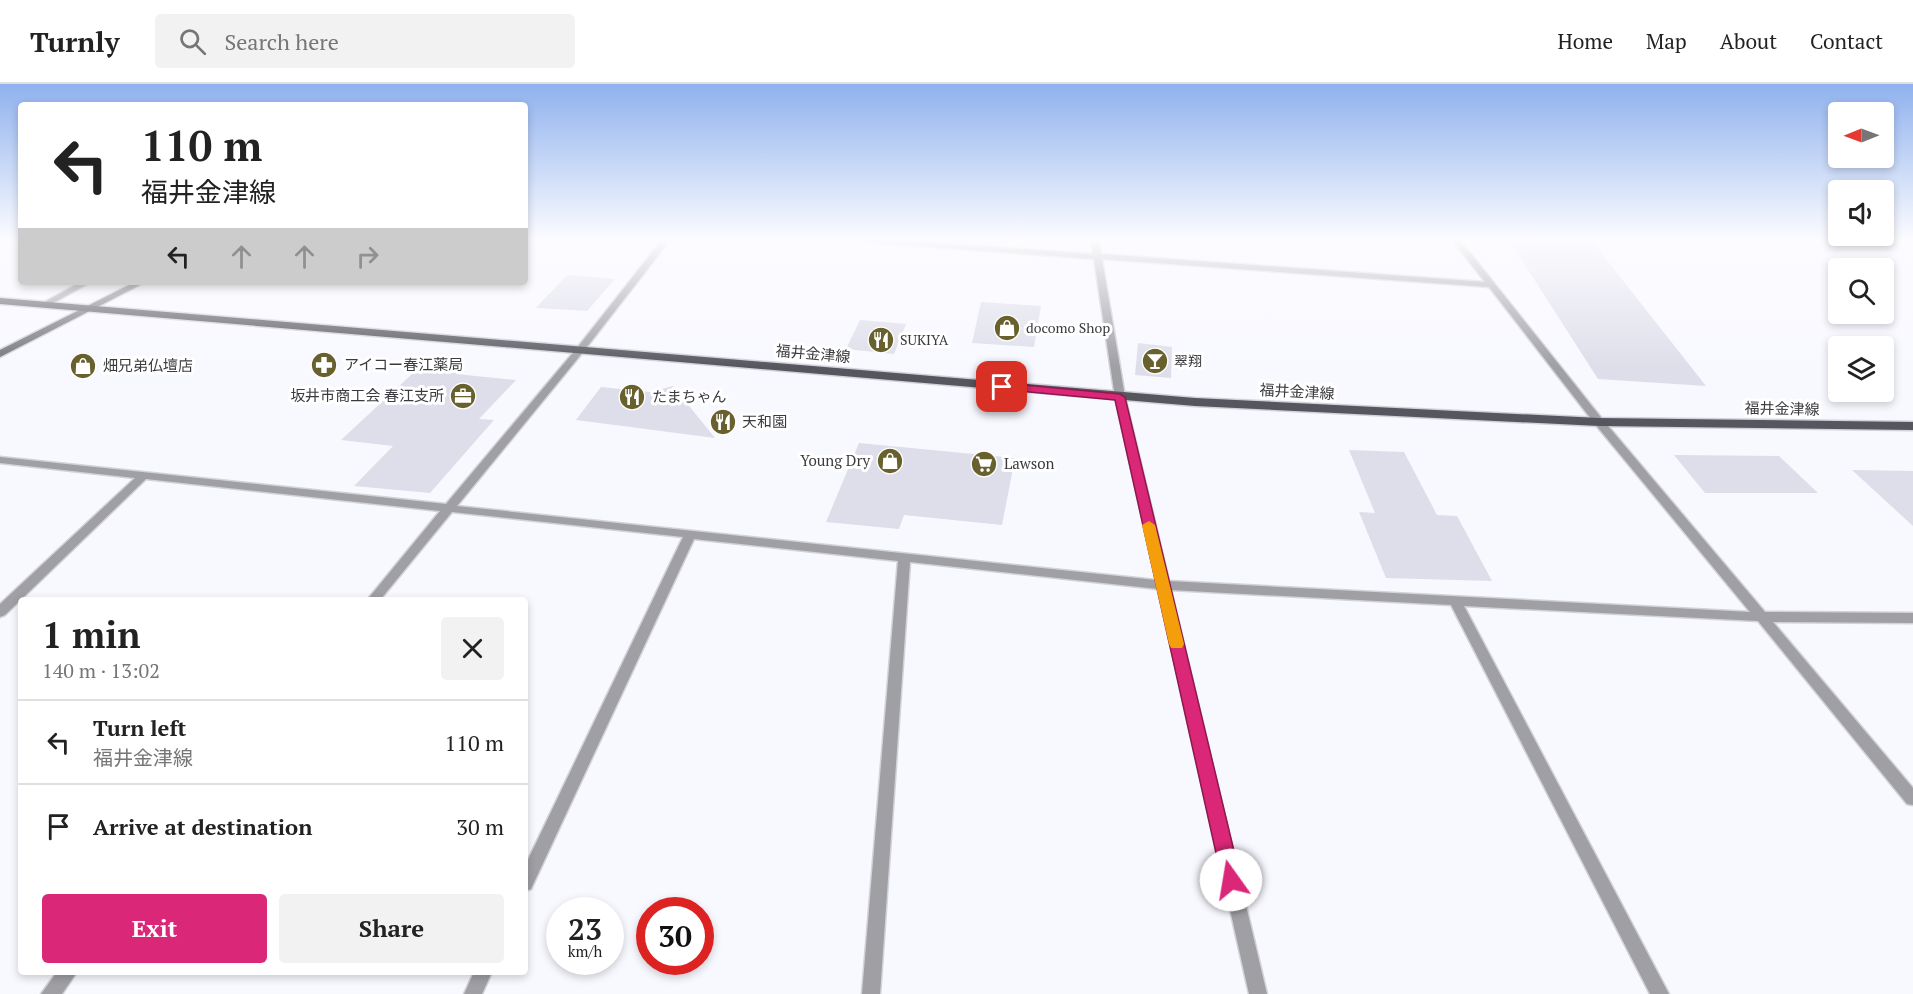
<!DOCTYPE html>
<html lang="en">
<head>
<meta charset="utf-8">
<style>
	:root { --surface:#fff; --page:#f2f2f2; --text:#222; --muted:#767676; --line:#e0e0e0; --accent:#db2777 }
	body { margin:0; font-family:"PT Serif","Noto Sans JP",serif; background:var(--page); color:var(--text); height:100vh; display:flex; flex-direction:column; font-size:22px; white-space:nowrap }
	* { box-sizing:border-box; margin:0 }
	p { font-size:20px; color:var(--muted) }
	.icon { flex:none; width:33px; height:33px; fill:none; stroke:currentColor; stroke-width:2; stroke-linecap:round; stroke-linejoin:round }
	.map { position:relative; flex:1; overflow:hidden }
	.panel { position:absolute; left:18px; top:513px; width:510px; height:378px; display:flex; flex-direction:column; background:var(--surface); border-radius:6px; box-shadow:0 3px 9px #0003 }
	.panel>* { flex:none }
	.banner { position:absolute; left:18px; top:18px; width:510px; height:183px; border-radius:6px; box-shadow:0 3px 9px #0003; background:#fff; color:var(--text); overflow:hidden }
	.needle { width:39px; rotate:269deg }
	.fabs { position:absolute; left:1828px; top:18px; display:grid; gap:12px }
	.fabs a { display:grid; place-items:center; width:66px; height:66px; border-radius:6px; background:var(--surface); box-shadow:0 3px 9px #0003; font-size:30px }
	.speed { position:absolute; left:546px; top:813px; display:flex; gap:12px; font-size:30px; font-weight:700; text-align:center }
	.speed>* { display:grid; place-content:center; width:78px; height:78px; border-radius:50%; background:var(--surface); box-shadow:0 3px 9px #0003; line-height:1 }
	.speed small { font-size:15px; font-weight:400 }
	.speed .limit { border:9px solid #d22; background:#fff; color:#111 }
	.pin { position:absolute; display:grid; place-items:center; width:51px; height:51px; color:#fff; margin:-26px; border-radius:12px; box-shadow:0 3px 9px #0006 }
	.me { position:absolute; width:66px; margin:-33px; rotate:347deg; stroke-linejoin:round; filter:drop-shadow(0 0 4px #0008) }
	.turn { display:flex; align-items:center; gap:21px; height:126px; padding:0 24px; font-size:27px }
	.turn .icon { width:78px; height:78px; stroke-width:2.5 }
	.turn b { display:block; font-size:42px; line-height:51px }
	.lanes { display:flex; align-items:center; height:57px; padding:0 24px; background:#0003; justify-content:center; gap:30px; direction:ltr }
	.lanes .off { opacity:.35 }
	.round { display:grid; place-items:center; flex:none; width:63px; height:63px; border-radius:6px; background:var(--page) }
	.summary { display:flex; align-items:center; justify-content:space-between; height:102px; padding:0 24px }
	h1 { font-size:36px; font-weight:600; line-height:45px }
	.primary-button { display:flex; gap:12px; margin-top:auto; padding:12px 24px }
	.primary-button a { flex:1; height:69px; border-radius:6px; background:var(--accent); color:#fff; font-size:24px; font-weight:600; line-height:69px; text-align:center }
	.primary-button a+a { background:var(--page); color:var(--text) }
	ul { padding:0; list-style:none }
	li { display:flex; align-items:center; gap:18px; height:84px; padding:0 24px; border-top:2px solid var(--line) }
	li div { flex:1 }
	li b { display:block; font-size:22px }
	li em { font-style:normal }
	header { display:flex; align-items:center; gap:36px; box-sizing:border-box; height:84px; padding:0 30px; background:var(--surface); border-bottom:2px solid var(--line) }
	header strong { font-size:28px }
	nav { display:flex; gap:33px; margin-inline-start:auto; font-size:21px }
	.search { width:420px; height:54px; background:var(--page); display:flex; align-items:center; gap:15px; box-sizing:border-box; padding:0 21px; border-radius:6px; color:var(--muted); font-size:22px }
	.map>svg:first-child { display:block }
</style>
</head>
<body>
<header>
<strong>Turnly</strong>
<div class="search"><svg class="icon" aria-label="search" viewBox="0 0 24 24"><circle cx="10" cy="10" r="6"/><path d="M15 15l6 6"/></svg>Search here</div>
<nav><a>Home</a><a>Map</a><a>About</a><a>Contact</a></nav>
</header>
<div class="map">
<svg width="1913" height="910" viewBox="0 0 1913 910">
	<rect width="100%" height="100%" fill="#f8f8ff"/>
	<g fill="#dddee9">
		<polygon points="1509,156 1591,156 1706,302 1598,295"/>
		<polygon points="567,191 615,195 587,227 536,224"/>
		<polygon points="981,218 1041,222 1034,263 972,259"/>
		<polygon points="860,236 906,240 894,270 846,265"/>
		<polygon points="1138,259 1172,263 1171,294 1135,291"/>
		<polygon points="426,277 465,280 456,290 516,296 479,335 494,336 430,409 354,402 393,362 341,356"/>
		<polygon points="673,302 715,354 576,336 601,303 650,308"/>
		<polygon points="859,359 1015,374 1002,441 904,431 899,445 826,438"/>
		<polygon points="1349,366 1404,368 1437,431 1457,432 1492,497 1386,494 1359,428 1375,429"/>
		<polygon points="1674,371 1779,372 1818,409 1705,409"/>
		<polygon points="1852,386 1913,387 1913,442"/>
	</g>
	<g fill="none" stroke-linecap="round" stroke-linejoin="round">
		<g stroke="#d2d2d9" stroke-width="3">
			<g id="minor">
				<path d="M662,156H670L583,268L457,422L1156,496L1115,313L1094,175L866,158L862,156H894L1093,170L1091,156H1099L1101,170L1485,198L1452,156H1460L1603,336L1765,528L1913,529V539L1773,538L1913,704V721L1907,720L1758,537L1464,522L1669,910H1650L1451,521L1171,506L1267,910H1249L1158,505L910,478L880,910H862L898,477L694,455L531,805L525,807V782L683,453L452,428L380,516H367L440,427L146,395L5,531L0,533V520L135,394L0,379V373L446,420L577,264ZM1102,175L1489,203L1595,340L1750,528L1169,497L1125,313Z"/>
				<polygon points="81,198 91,198 46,223 39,221"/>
				<polygon points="57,888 77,888 62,910 41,910"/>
				<polygon points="474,888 492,888 482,910 464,910"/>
			</g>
		</g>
		<g stroke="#d2d2d9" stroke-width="3">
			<polygon id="secondary" points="135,198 146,198 0,273 0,266"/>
		</g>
		<g stroke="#d2d2d9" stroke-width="3">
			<polygon id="primary" points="0,214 1195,314 1599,334 1913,338 1913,346 1599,342 1195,322 0,220"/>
		</g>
		<use href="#minor" fill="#9f9fa4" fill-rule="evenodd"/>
		<use href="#secondary" fill="#74757b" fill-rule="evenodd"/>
		<use href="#primary" fill="#56575e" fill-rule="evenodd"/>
	</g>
	<linearGradient id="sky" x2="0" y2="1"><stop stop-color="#8fb1ee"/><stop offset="0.55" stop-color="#fcfcff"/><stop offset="1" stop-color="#fcfcff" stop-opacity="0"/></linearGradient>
	<rect width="1913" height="283" fill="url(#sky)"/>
	<polygon fill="#db2777" stroke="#8e194d" stroke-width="1.5" points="1002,299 1120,310 1125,313 1241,796 1238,802 1231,805 1225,802 1222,796 1115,316 998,305 998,300"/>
	<polygon fill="#f59e0b" points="1149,437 1155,441 1184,560 1182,564 1171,564 1169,560 1142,441"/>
	<defs>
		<g id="shop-disc" transform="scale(1.35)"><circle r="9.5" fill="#68612e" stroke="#fff"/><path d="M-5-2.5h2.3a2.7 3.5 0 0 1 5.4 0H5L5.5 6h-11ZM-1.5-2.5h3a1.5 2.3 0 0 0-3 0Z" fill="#fff"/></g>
		<g id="restaurant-disc" transform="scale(1.35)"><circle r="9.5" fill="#68612e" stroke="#fff"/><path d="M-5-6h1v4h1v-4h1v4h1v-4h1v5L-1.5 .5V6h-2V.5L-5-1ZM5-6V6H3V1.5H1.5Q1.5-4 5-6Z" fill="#fff"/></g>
		<g id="bar-disc" transform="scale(1.35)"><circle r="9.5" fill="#68612e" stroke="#fff"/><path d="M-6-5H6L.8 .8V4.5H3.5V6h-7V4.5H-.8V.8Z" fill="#fff"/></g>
		<g id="pharmacy-disc" transform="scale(1.35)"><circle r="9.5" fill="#68612e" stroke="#fff"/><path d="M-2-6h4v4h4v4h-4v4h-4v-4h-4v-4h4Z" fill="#fff"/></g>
		<g id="office-disc" transform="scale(1.35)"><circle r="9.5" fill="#68612e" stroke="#fff"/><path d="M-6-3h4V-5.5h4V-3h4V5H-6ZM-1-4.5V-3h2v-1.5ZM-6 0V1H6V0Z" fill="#fff"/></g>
		<g id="supermarket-disc" transform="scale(1.35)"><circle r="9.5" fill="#68612e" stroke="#fff"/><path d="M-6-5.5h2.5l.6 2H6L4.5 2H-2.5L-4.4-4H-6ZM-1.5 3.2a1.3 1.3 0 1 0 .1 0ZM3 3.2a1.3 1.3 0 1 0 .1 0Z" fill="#fff"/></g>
	</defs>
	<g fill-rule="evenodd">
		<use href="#shop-disc" x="1007" y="244"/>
		<use href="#restaurant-disc" x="881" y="256"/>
		<use href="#bar-disc" x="1155" y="277"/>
		<use href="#pharmacy-disc" x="324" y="281"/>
		<use href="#shop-disc" x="83" y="282"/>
		<use href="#office-disc" x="463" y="312"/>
		<use href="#restaurant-disc" x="632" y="313"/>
		<use href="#restaurant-disc" x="723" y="338"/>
		<use href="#shop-disc" x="890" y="377"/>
		<use href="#supermarket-disc" x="984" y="380"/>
	</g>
	<g text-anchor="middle" stroke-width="6" stroke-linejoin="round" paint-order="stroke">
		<g font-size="14" fill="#3b3b3f" stroke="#fff" text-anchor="start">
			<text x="1026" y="249">docomo Shop</text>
			<text x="900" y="261">SUKIYA</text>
			<text x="1174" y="282">翠翔</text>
		</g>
		<g font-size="15" fill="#3b3b3f" stroke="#fff">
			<text transform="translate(813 270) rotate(5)" y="5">福井金津線</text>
			<text transform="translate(1297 308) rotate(3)" y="5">福井金津線</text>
			<text transform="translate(1782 325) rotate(1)" y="5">福井金津線</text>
		</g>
		<g font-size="15" fill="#3b3b3f" stroke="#fff" text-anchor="start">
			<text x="344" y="286">アイコー春江薬局</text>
			<text x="103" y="287">畑兄弟仏壇店</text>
			<text x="444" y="317" text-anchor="end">坂井市商工会 春江支所</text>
			<text x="652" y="318">たまちゃん</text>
			<text x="742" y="343">天和園</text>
			<text x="870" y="382" text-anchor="end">Young Dry</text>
			<text x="1004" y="385">Lawson</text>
		</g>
	</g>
</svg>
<div class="fabs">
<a><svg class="needle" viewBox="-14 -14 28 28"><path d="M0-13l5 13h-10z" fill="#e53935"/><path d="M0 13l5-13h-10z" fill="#767676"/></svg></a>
<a><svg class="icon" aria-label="sound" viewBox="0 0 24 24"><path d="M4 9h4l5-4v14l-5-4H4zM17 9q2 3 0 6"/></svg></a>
<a><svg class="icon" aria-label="search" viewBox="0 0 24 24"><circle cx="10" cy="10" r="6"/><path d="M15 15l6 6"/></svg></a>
<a><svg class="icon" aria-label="layers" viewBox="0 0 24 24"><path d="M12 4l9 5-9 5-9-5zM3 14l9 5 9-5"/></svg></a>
</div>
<div class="speed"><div>23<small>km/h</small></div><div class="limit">30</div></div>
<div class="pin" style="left:1002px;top:303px;background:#d93025"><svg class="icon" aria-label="arrive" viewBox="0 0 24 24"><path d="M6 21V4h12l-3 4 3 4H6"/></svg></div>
<svg class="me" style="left:1231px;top:796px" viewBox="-20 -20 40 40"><circle r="19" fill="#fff"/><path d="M0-13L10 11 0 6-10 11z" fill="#db2777"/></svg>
<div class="banner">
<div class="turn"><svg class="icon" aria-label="left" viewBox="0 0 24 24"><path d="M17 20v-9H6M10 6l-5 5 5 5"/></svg><div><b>110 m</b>福井金津線</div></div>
<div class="lanes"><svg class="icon" aria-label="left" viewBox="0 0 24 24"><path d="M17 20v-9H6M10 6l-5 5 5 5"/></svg><svg class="icon off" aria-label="ahead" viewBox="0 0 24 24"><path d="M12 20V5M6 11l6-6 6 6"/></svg><svg class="icon off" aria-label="ahead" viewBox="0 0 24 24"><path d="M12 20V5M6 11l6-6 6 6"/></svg><svg class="icon off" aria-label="right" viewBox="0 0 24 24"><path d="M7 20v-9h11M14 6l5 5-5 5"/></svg></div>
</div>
<section class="panel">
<div class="summary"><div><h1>1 min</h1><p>140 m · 13:02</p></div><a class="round"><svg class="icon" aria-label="close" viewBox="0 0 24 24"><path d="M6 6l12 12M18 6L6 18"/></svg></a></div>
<ul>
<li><svg class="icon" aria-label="left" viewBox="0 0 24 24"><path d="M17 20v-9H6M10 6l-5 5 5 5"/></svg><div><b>Turn left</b><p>福井金津線</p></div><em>110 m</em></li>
<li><svg class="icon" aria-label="arrive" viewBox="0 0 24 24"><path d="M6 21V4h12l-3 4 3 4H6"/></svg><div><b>Arrive at destination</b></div><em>30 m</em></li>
</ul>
<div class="primary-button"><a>Exit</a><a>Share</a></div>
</section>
</div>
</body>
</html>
